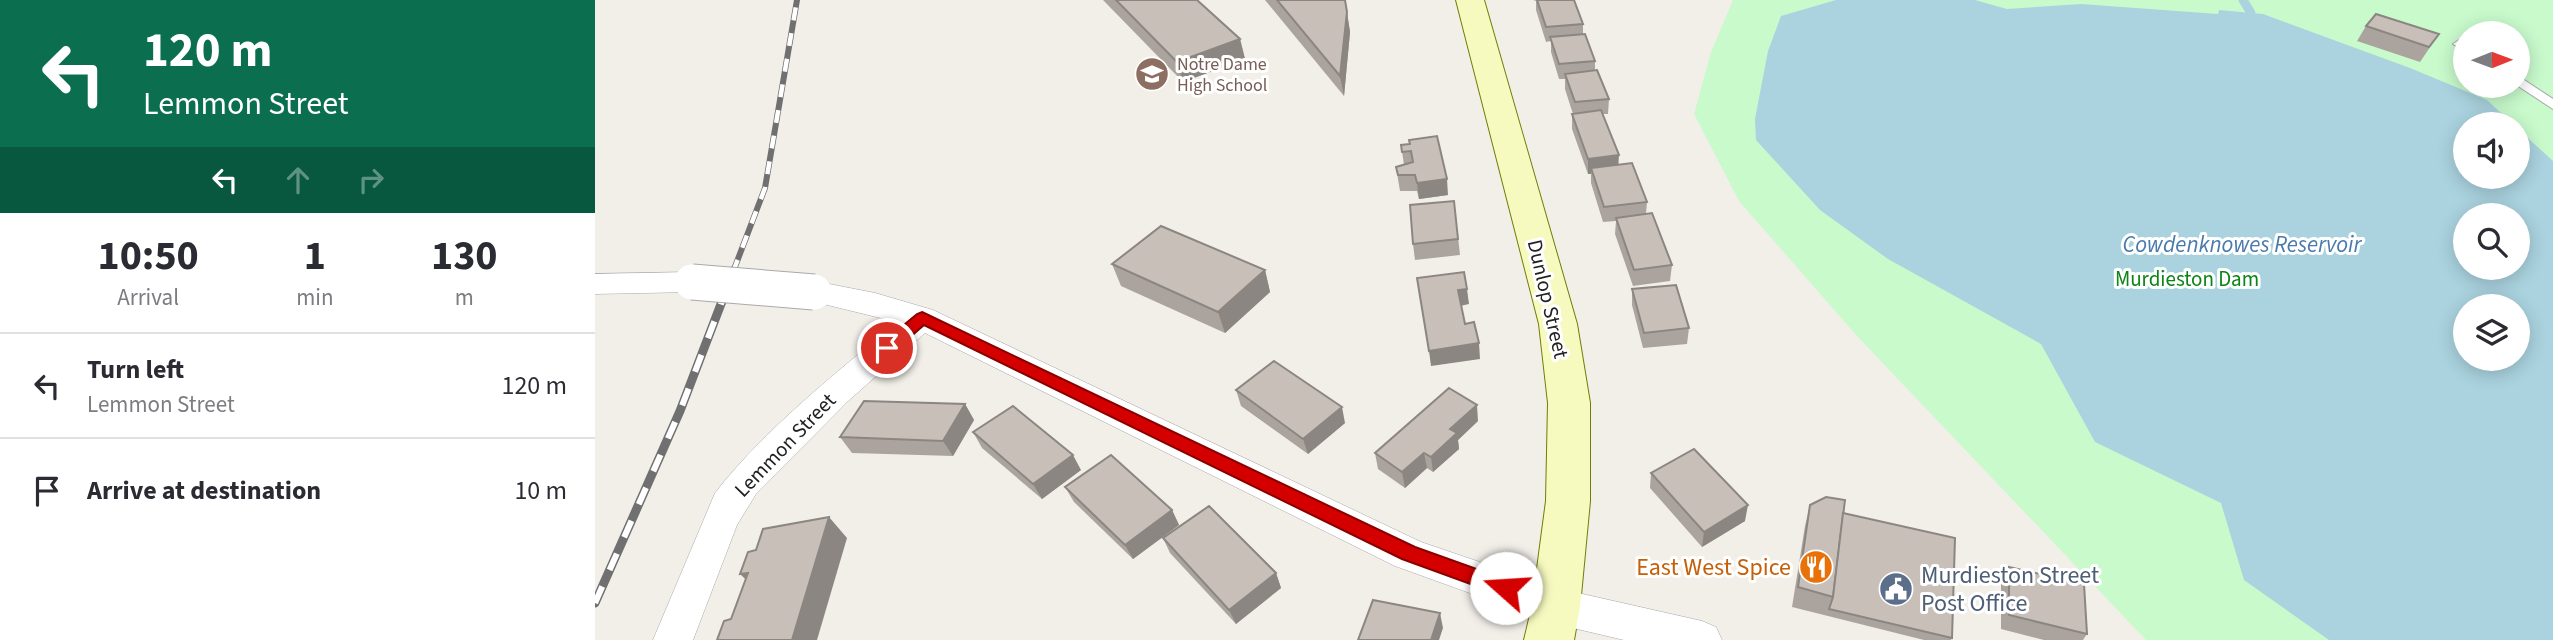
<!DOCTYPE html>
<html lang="en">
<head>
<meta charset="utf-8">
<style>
	:root { --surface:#fff; --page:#f7f7f7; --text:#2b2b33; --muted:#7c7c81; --line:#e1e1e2 }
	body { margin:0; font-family:"Source Sans 3",sans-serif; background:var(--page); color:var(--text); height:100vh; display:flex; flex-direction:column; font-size:26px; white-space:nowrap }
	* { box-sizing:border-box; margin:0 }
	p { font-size:23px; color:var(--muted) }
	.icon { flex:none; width:38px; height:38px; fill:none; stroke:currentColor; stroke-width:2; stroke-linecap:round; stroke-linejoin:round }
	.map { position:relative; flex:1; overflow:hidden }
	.sheet { display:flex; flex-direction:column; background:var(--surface); width:595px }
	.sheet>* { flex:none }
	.guide { background:#0b6e4f; color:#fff; overflow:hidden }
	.needle { width:46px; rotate:89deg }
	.fabs { position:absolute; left:1858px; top:21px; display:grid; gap:14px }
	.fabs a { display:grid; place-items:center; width:77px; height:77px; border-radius:50%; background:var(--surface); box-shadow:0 4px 18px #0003; font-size:35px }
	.pin { position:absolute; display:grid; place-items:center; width:60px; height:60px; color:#fff; margin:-30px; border:4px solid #fff; border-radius:50%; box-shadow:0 2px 7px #0007 }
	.me { position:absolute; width:77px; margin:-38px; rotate:289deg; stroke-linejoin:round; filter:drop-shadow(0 0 5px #0008) }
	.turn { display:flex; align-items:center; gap:24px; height:147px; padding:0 28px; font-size:32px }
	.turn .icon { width:91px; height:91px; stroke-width:2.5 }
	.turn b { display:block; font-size:49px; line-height:60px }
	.lanes { display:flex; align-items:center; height:66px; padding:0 28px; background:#0003; justify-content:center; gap:35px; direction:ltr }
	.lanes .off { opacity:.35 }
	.eta { display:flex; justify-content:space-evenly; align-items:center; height:119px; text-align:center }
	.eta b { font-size:42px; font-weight:700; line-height:49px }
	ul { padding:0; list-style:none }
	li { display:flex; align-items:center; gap:21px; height:105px; padding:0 28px; border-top:2px solid var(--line) }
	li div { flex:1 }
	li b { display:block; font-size:26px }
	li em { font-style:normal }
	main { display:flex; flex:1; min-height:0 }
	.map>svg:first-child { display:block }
</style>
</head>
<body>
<main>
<section class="sheet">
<div class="guide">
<div class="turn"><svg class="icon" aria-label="left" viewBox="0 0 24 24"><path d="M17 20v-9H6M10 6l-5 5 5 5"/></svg><div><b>120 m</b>Lemmon Street</div></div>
<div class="lanes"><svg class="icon" aria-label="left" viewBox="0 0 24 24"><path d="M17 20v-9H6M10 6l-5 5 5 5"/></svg><svg class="icon off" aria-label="ahead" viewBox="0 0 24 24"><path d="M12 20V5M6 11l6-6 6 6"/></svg><svg class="icon off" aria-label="right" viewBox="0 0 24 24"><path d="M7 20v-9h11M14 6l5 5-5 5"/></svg></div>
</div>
<div class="eta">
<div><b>10:50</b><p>Arrival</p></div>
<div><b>1</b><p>min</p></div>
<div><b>130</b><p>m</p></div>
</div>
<ul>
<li><svg class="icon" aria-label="left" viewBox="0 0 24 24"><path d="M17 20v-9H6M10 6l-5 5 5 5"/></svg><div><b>Turn left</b><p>Lemmon Street</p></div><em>120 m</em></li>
<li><svg class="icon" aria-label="arrive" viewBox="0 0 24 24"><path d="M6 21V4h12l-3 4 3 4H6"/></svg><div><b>Arrive at destination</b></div><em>10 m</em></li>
</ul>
</section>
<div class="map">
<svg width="1958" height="640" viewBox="0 0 1958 640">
	<rect width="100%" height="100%" fill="#f2efe9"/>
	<path fill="#c8facc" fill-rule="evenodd" d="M1138,0H1958V640H1551L1262,336L1144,201L1099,114L1116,52ZM1871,33H1923V86H1871ZM1871,124H1923V177H1871ZM1871,215H1923V268H1871ZM1871,306H1923V359H1871Z"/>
	<path fill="#aad3df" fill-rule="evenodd" d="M1241,0H1380L1412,9L1486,4L1623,14L1624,10L1668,14L1815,68L1892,100L1918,124H1871V177H1923V129L1958,161V640H1734L1649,580L1626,503L1500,442L1446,344L1293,259L1225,210L1161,140L1160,119L1173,51L1186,16ZM1871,215H1923V268H1871ZM1871,306H1923V359H1871Z"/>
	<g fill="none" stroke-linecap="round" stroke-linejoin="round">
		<polyline stroke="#aad3df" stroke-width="9" points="1648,0 1656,13"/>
		<g stroke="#a9a9a9" stroke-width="2">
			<g id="service">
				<polygon points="1864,40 1871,43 1871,51 1858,44"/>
				<polygon points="1923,76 1958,99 1958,109 1923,86"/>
			</g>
		</g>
		<g stroke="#a9a9a9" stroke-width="1">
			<g id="minor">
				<polygon points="97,272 108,275 112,282 108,289 97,292 0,294 0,274"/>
				<path d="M219,281L280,293L338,310L826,542L961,588L1107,621L1121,627L1127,640H1029L961,624L800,566L330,333L252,402L161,494L142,525L98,640H58L120,493C169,430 241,373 302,322L208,299L204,292L208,285Z"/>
			</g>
		</g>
		<g stroke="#707d05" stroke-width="2">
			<polygon id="secondary" points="861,0 889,0 982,324 995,403 995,501 985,606 979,640 929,640 937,606 951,501 953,403 944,324"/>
		</g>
		<use href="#service" fill="#fff" fill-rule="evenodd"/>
		<use href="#minor" fill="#fff" fill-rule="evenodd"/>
		<use href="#secondary" fill="#f7fabf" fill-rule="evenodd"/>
		<g stroke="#707070" stroke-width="6">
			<polyline id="rail-far1" points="138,272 170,188 202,0"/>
		</g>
		<g stroke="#707070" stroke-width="9">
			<polyline id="rail" points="0,603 85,411 139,270"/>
		</g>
		<use href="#rail-far1" stroke="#fff" stroke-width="4.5" stroke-dasharray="13" stroke-linecap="butt"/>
		<use href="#rail" stroke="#fff" stroke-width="6" stroke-dasharray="18" stroke-linecap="butt"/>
		<g stroke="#a9a9a9" stroke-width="37" stroke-linecap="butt">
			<polyline id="minor-bridge" points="97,282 219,292"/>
		</g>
		<use href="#minor-bridge" stroke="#fff" stroke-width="35"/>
	</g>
	<g fill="#aba49e">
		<polygon points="508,0 602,0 645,39 650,59 588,82"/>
		<polygon points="670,0 750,0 755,32 749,96"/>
		<polygon points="938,0 979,0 988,24 988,34 1000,61 1000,71 1014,99 1013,114 1007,114 1024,165 1052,202 1051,214 1077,265 1075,281 1038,286 1020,234 1021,221 1008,222 996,183 996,174 993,174 977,129 977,114 978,114 970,89 970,79 964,79 956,52 956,41 951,42 941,10 941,1"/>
		<polygon points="1771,26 1844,34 1825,62 1762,41"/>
		<polygon points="814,144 853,195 824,199 822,191 805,191 801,167 809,165 806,145"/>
		<polygon points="859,201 865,255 820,260 818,244"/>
		<polygon points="517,264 670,270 675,292 630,333 526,286"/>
		<polygon points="1037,289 1094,328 1092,344 1048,348 1037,305"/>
		<polygon points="641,390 750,423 713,454 646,406"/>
		<polygon points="370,404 379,420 358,456 257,453 245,437"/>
		<polygon points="883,421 863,440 864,449 838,472 832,468 810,488 783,469 780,453"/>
		<polygon points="378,432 486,470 447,499 387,448"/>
		<polygon points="1056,473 1150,521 1107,547 1055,488"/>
		<polygon points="470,487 577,510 584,525 538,559 479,502"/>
		<polygon points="1215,505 1248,513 1357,638 1356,640 1329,640 1197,607 1210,526"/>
		<polygon points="568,538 681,573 686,588 641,624 575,553"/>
		<polygon points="1414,567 1492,634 1488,640 1449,640 1406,629 1406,582"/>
	</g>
	<g fill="#8b8681">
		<polygon points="750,0 755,32 749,96 745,76"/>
		<polygon points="645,39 650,59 588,82 582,62"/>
		<polygon points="1024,155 1023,170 996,168 996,174 993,174 993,159"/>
		<polygon points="852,179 853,195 824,199 822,183"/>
		<polygon points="670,270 675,292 630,333 623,312"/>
		<polygon points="872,289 874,304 865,306 863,290"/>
		<polygon points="884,343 885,359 836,366 834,351"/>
		<polygon points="370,404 379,420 358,456 348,441"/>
		<polygon points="882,405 883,421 863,440 864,449 838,472 836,457 855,429"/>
		<polygon points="747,407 750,423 713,454 708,439"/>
		<polygon points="829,453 832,468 810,488 807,472"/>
		<polygon points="478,455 486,470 447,499 438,484"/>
		<polygon points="1153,505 1150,521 1107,547 1109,532"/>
		<polygon points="577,510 584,525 538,559 530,545"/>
		<polygon points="234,517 252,538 222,640 197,640"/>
		<polygon points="153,573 166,594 145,574"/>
		<polygon points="681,573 686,588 641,624 634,610"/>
		<polygon points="845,613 848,628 844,640 836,640"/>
	</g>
	<g fill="#c7bfb8" stroke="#8b8681" stroke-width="2">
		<polygon points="521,0 602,0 645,39 582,62"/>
		<polygon points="682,0 750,0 752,12 745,76"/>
		<polygon points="942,0 979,0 988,24 951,27"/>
		<polygon points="1781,14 1844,34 1834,47 1771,26"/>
		<polygon points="990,34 1000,61 964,64 955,37"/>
		<polygon points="1002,70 1014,99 980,102 970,74"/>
		<polygon points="1006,110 1024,155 993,159 977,114"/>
		<polygon points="842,136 852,179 822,183 820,175 803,175 801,167 818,162 816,151 807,152 806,145 815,144 814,140"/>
		<polygon points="1037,163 1052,202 1009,207 996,168"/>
		<polygon points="859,201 863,239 818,244 815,205"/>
		<polygon points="1057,213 1077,265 1039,270 1021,218"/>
		<polygon points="566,226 670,270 623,312 517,264"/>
		<polygon points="869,272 872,289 863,290 870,324 879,322 884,343 834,351 822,278"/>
		<polygon points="1081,285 1094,328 1049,333 1037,289"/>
		<polygon points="679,361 747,407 708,439 641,390"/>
		<polygon points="854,388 882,405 855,429 862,433 836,457 829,453 807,472 780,453"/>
		<polygon points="269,401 370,404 348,441 245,437"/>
		<polygon points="418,406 478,455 438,484 378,432"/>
		<polygon points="1099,449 1153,505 1109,532 1056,473"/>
		<polygon points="516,455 577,510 530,545 470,487"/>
		<polygon points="1231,497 1250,500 1238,597 1203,587 1215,505"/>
		<polygon points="614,506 681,573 634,610 568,538"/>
		<polygon points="1248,513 1360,538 1357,638 1234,609 1238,597"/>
		<polygon points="234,517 197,640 122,640 129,621 136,619 153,573 145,574 153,552 161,550 168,529"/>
		<polygon points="1414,567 1489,584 1492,634 1414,615"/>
		<polygon points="778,600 845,613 836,640 763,640"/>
	</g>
	<polygon fill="#d40000" stroke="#8a0000" stroke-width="2" points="327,312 820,547 918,582 921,588 918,594 911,597 807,559 329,325 298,352 286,352 284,348 286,344 322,314"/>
	<defs>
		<g id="school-disc" transform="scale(1.75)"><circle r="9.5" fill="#8d6e63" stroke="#fff"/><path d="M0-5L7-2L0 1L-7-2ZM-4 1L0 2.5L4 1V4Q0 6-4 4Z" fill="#fff"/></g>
		<g id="restaurant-disc" transform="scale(1.75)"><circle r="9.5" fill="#e8710a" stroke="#fff"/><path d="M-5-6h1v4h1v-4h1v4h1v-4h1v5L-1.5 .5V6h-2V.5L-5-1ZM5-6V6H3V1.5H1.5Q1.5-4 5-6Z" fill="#fff"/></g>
		<g id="civic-disc" transform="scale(1.75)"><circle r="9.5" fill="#5c6f8a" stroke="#fff"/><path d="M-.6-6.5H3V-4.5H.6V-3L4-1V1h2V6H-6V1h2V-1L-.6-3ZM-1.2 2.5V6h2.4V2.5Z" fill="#fff"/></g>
	</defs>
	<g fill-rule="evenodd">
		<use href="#school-disc" x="557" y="74"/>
		<use href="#restaurant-disc" x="1221" y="567"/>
		<use href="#civic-disc" x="1301" y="589"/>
	</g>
	<g text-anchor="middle" stroke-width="6" stroke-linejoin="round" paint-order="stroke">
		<g font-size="18" fill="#785e54" stroke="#fff" text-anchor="start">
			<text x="582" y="70">Notre Dame<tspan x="582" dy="21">High School</tspan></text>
		</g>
		<g font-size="21" fill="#0c8416" stroke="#fff">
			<text x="1592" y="286">Murdieston Dam</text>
		</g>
		<g font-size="21" fill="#222" stroke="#fff">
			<text transform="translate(953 299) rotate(77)" y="7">Dunlop Street</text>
			<text transform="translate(190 445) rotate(-46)" y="7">Lemmon Street</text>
		</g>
		<g font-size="23" font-style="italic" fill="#4a7aab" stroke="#fff">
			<text x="1647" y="252">Cowdenknowes Reservoir</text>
		</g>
		<g font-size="24" fill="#c56008" stroke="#fff" text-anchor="end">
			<text x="1196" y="575">East West Spice</text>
		</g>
		<g font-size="24" fill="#4e5e75" stroke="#fff" text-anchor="start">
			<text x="1326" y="583">Murdieston Street<tspan x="1326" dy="28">Post Office</tspan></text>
		</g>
	</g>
</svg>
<div class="fabs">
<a><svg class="needle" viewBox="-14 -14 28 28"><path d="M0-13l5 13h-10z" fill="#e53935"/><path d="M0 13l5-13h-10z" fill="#7c7c81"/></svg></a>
<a><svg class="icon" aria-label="sound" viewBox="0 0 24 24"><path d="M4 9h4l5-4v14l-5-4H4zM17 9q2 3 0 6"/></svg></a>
<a><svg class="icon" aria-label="search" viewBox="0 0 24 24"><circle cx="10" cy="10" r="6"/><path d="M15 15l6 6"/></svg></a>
<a><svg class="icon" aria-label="layers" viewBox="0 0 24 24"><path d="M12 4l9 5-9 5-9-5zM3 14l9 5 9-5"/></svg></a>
</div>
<div class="pin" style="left:292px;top:348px;background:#d93025"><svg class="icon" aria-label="arrive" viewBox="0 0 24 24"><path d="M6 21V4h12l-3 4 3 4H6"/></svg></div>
<svg class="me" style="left:911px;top:588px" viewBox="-20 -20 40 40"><circle r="19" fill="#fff"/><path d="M0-13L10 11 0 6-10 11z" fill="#d40000"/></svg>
</div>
</main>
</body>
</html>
